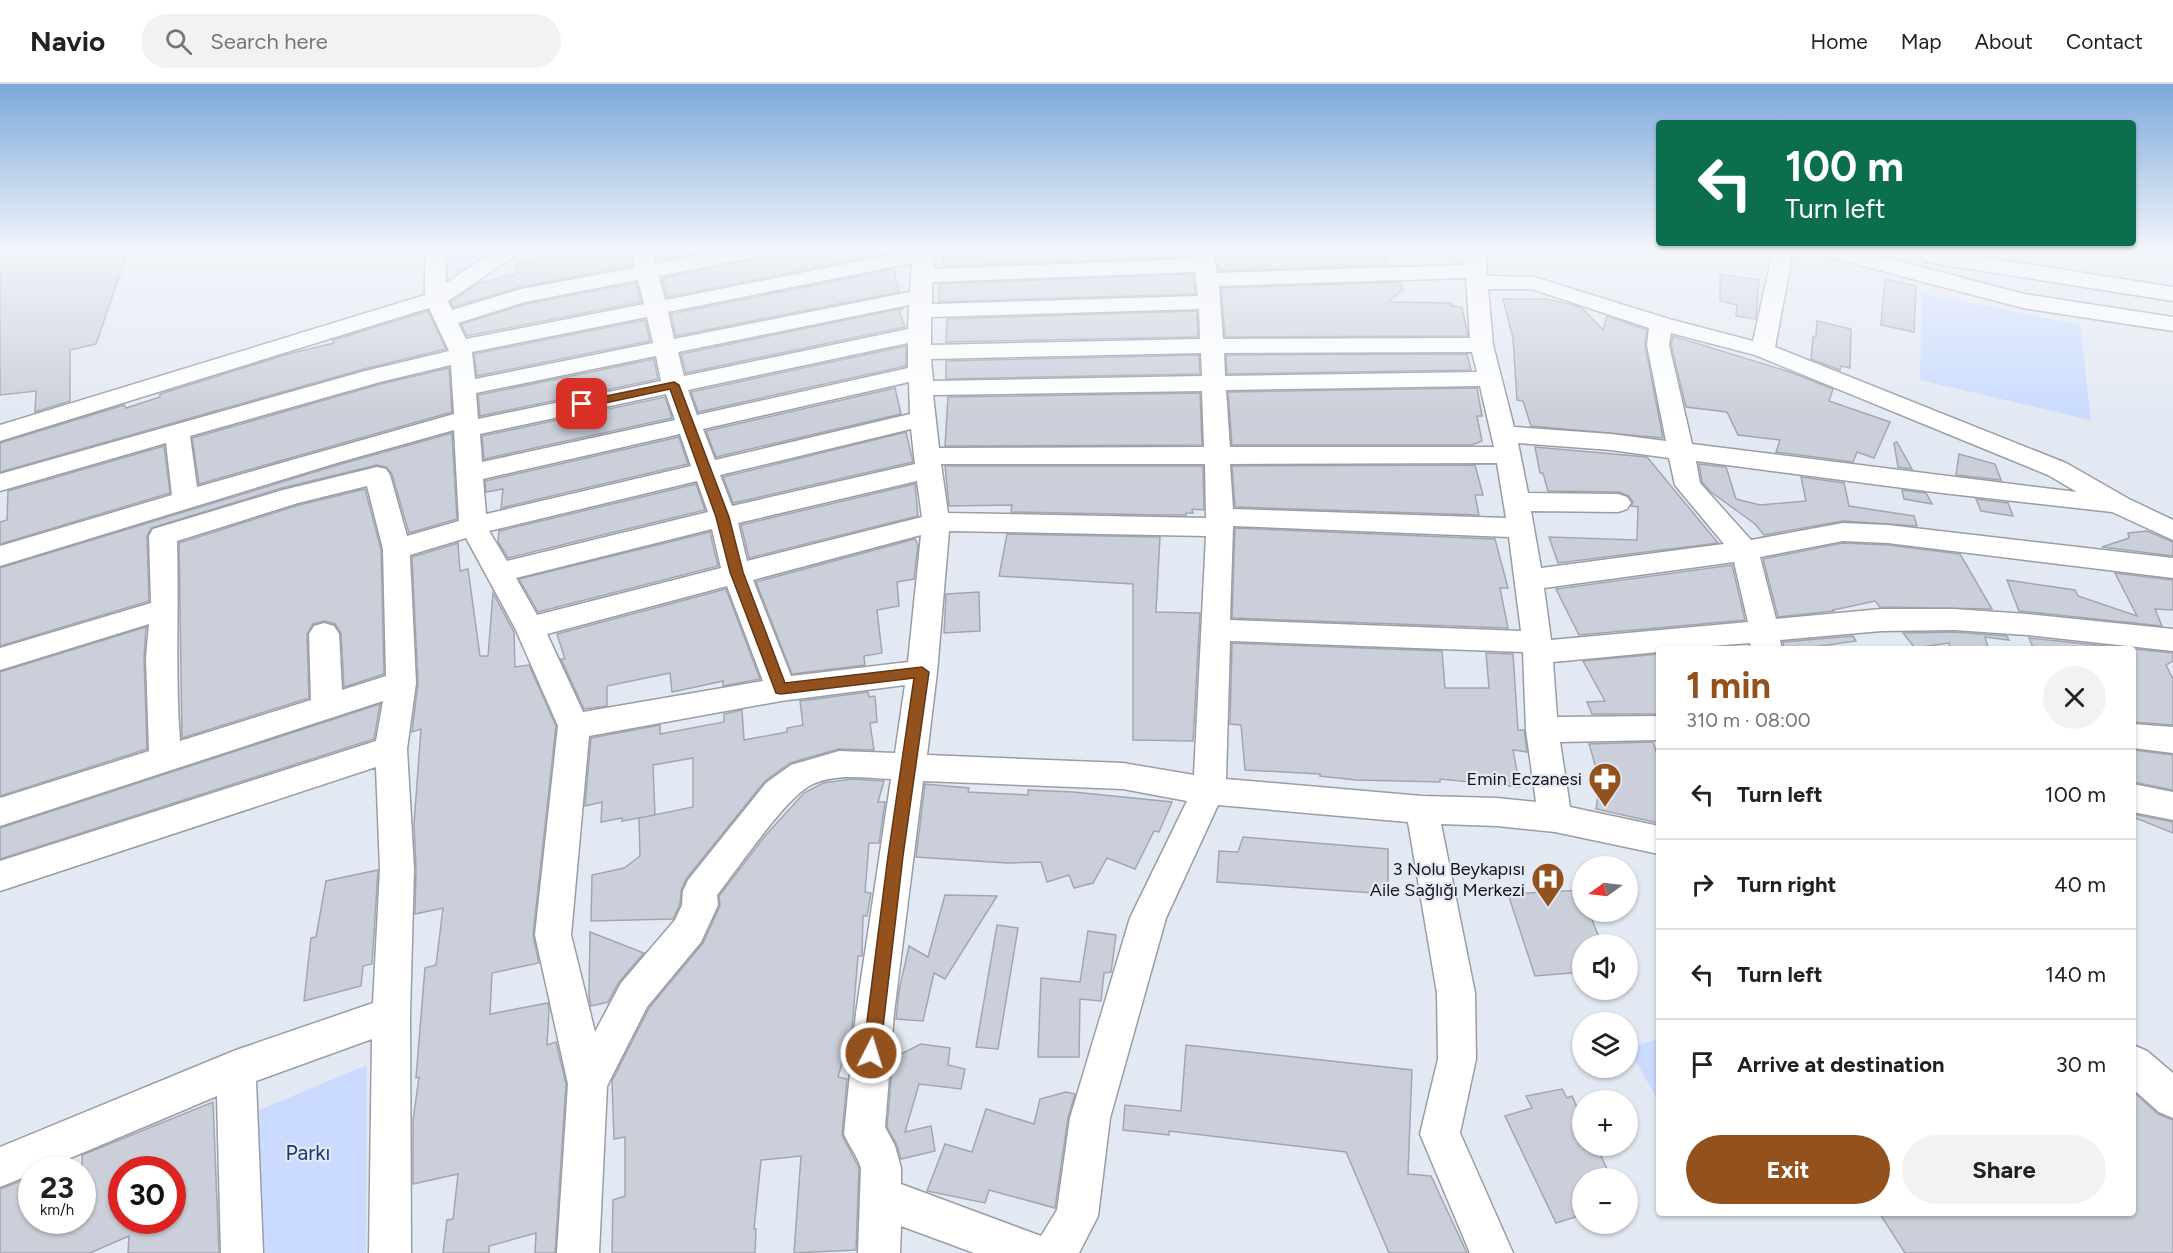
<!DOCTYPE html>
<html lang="en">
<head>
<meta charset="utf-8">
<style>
	:root { --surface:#fff; --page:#f2f2f2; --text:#202124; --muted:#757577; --line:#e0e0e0; --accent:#93511e }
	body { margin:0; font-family:Figtree,sans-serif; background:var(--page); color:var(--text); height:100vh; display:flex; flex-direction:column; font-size:22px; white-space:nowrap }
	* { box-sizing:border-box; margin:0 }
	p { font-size:20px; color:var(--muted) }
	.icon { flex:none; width:33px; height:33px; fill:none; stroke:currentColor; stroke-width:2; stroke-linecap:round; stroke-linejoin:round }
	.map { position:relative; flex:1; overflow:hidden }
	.panel { position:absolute; left:1656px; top:562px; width:480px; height:570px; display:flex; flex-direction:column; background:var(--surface); border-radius:6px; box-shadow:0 2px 4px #0004 }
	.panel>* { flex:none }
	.guide { position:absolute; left:1656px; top:36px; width:480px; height:126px; border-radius:6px; box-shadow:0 2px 4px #0004; background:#0b6e4f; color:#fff; overflow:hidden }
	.needle { width:39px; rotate:256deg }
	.buttons { position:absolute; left:1572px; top:772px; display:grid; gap:12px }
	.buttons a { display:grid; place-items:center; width:66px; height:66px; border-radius:50%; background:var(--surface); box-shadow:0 2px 4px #0004; font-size:30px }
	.speed { position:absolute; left:18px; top:1072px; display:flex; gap:12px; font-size:30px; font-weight:700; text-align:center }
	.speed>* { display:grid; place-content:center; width:78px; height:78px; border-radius:50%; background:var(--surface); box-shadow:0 2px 4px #0004; line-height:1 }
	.speed small { font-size:15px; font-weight:400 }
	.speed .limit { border:9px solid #d22; background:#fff; color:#111 }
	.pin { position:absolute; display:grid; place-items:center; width:51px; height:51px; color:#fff; margin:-26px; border-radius:12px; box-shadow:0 3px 9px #0006 }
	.me { position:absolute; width:66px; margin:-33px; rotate:5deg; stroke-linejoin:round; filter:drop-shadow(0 0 4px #0008) }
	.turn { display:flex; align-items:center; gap:21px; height:126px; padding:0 30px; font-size:27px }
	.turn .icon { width:78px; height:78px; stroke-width:2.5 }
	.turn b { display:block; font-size:42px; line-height:51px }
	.round { display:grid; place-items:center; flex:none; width:63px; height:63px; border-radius:32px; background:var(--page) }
	.headline { display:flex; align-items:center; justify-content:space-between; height:102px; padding:0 30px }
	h1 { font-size:36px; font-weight:700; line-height:45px; color:var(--accent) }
	.cta { display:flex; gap:12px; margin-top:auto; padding:12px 30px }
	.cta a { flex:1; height:69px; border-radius:36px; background:var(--accent); color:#fff; font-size:24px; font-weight:700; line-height:69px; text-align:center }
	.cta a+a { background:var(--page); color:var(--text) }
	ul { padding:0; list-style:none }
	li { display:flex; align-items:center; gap:18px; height:90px; padding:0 30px; border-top:2px solid var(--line) }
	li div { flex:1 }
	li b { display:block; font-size:22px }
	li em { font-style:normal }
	header { display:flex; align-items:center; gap:36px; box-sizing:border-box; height:84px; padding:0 30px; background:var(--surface); border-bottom:2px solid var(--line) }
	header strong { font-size:28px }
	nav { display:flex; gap:33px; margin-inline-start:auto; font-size:21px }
	.search { width:420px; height:54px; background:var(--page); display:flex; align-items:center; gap:15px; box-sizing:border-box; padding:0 21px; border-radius:33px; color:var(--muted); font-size:22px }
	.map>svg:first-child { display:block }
</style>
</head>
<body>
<header>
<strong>Navio</strong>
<div class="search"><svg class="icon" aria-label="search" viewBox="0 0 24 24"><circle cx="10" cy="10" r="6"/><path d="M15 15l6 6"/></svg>Search here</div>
<nav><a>Home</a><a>Map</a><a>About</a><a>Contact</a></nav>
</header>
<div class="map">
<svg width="2173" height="1169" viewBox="0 0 2173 1169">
	<rect width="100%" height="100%" fill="#e3e9f3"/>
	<g fill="#cadbff">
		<polygon points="445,167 492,167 445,201"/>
		<polygon points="1922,209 2080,241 2091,336 1920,296"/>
		<polygon points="1659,955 1659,1018 1628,964"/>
		<polygon points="367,981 366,1169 255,1169 247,1031"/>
	</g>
	<g fill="#cacfd9" stroke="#a2a6b0" stroke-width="1.5" fill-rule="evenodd">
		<polygon points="0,167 128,167 96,260 70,266 70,317 35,328 36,307 0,311"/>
		<polygon points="533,167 630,167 632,182 521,203 453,223 451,218 479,199 517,190 516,180 543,176"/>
		<polygon points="654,167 708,167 658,177"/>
		<polygon points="766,167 890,167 891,169 667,213 662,194 755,175 763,172"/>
		<polygon points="944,167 1191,167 1191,173 943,182"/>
		<polygon points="1215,167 1385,167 1388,181 1219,187"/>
		<polygon points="894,185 899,208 676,252 671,230"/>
		<polygon points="1193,190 1195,210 939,218 939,200"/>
		<polygon points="1720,190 1759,196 1756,235 1736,232 1737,221 1720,217"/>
		<polygon points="1885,195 1916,202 1914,248 1881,241"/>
		<polygon points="1400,198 1403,206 1388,218 1452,219 1451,222 1462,223 1468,252 1225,253 1221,204"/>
		<polygon points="636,199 641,218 467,252 461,240 526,220"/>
		<polygon points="1503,215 1547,215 1573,221 1582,224 1603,246 1607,232 1647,246 1645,261 1663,354 1531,342 1523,317 1517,316 1513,254"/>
		<polygon points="904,224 899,227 905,243 686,289 681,270"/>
		<polygon points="428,227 446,265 364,285 0,388 0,359 124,321 126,324 160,313 160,310 288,270 334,259 333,256"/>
		<polygon points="1197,227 1198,253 946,258 947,235"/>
		<polygon points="645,236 650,257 477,292 474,270"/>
		<polygon points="1817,237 1851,245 1850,284 1841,282 1840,286 1811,275 1813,253 1816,253"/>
		<polygon points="1673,252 1790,288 1833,305 1829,317 1890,338 1874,374 1857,368 1853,378 1776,368 1780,356 1738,351 1727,328 1686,323 1671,261"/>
		<polygon points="906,262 906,282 698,328 691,308"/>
		<polygon points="1467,270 1471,286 1227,290 1226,271"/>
		<polygon points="1199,271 1200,290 946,295 946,277"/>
		<polygon points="654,275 658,295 480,332 478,311"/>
		<polygon points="449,284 452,328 199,400 192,354 381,300"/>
		<polygon points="895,304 901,330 716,373 706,347"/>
		<polygon points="1477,304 1482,332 1477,332 1482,357 1472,361 1232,361 1228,308"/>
		<polygon points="1200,309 1202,361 945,362 948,313"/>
		<polygon points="665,313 672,334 484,375 482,352"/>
		<polygon points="906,348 913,378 733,419 723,393"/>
		<polygon points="452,349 457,435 409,449 392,390 386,383 377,381 282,404 151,444 147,452 149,517 0,562 0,484 341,380"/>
		<polygon points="679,353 688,380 501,424 503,405 486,408 485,397"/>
		<polygon points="1897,358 1912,385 1898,383 1894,359"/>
		<polygon points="164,362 170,409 0,460 0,438 7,436 8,407"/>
		<polygon points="1535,363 1647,373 1718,459 1558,479 1549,453 1637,456 1638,423 1631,422 1633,418 1629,412 1619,408 1548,407 1543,389 1540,389"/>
		<polygon points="1959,370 1995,380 2001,396 1956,391"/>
		<polygon points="1699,380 1726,383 1736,415 1760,421 1806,417 1801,393 1844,399 1849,422 1914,432 1917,442 1843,437 1764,451 1755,440 1711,408 1702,398"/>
		<polygon points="1475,381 1483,411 1475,411 1479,431 1235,423 1232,382"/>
		<polygon points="945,382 1203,382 1204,426 1192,425 1193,429 1186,429 1186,431 1162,431 1011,428 1012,421 949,422"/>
		<polygon points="696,400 705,426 508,474 498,458 499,447"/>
		<polygon points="915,400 918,432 749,474 741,441"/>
		<polygon points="365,405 381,465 384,590 344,603 341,549 335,540 325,537 313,540 307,550 309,614 182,654 179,459 299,421"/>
		<polygon points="1902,406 1926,409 1932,420 1904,415"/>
		<polygon points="1976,415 2008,419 2013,432 1981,427"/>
		<polygon points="1235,444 1495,455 1508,504 1500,504 1508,544 1232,534"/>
		<polygon points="2147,447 2173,458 2173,472 2102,463 2129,454 2128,449"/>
		<polygon points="710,448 718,482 538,528 519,495"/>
		<polygon points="1007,450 1160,453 1156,528 1200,529 1193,657 1133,656 1133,500 999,492"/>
		<polygon points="915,455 918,461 914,495 897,498 899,522 877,526 882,569 864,572 865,581 792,590 756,498"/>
		<polygon points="458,459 460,487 468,485 480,572 488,572 493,509 514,548 515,583 529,581 556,642 533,851 539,879 492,889 490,930 548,919 549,927 547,961 556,958 566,1000 555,1169 535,1169 536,1149 489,1162 489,1169 443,1169 447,1136 453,1135 458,1090 413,1100 413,1037 419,993 416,994 425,884 436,881 443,824 415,830 416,785 414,740 421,645 412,648 418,599 412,473"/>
		<polygon points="1843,459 1888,461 1960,470 1992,525 1880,523 1875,517 1833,526 1834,527 1778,533 1763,475"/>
		<polygon points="1732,481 1745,536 1579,551 1556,505"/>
		<polygon points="2115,489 2173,496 2173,526 2155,525 2162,542 2019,527 2007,496 2075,506 2078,512 2137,532"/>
		<polygon points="726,505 760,595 723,602 723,597 672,608 670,589 607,602 607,622 584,625 561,575 565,575 557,550"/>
		<polygon points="979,508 980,547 944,549 946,510"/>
		<polygon points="146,543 144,574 147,665 0,712 0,588"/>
		<polygon points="1954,548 2007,552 2009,556 1985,553 1989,566 1951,566 1949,559 1915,564 1903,549"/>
		<polygon points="1853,552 1856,557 1793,566 1784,566 1783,558"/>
		<polygon points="2029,554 2173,569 2173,577 2166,581 2173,595 2173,641 2133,638 2133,566 2034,566"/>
		<polygon points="1232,559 1442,567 1445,604 1489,604 1486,569 1513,570 1518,646 1524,646 1527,668 1513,666 1520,703 1440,695 1440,698 1356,696 1320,692 1320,690 1245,686 1241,641 1230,640"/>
		<polygon points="1659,570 1659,630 1592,630 1587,618 1605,617 1583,577"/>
		<polygon points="868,608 869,613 875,612 877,638 870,639 874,666 838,665 790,679 765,697 686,795 681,807 680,820 673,835 591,837 592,791 624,784 640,772 639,734 693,723 693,674 653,681 655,731 622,737 622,734 601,738 602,718 585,722 591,654 660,641 660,650 724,638 724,630 742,626 744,656 787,648 787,644 803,641 800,617"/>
		<polygon points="380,620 374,655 0,775 0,744"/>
		<polygon points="1653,658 1659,676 1659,739 1596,725 1600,698 1589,660"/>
		<polygon points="2133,666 2173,671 2173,706 2133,698"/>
		<polygon points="852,695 884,697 878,718 885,718 879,759 869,759 865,808 871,809 867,832 863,832 862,872 858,872 852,944 838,993 847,995 842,1051 859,1084 856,1166 794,1169 801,1072 761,1076 754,1145 756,1145 755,1169 612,1169 613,1116 625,1112 625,1053 614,1055 612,997 649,924 703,859 720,822 719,812 765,752 804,709 823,699"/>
		<polygon points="925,700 969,704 968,708 1028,711 1028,706 1073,708 1172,718 1159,748 1154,747 1135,785 1107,774 1093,799 1074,804 1069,791 1047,798 1041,778 1007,779 916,773"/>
		<polygon points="2133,730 2173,738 2173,749 2133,733"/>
		<polygon points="1243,753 1388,765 1388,810 1217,798 1219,767 1238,768"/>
		<polygon points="378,786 372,880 363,882 361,902 304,917 311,854 316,853 326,797"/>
		<polygon points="1582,806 1582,828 1589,828 1602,861 1582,861 1582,888 1535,892 1508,810"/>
		<polygon points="945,811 997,812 945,895 934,889 923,937 896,935 899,907 909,862 928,873"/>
		<polygon points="997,841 1018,844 998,965 976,963"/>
		<polygon points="1088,847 1116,851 1111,888 1104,889 1101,917 1080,915 1079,973 1038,973 1041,894 1080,898"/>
		<polygon points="590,848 644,869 619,898 608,918 591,922 589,912"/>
		<polygon points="921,960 950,964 948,981 965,985 961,1005 919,1000 905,1048 931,1042 935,1067 901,1075 897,1061 887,1043 893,974"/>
		<polygon points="1186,961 1412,986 1408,1090 1431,1092 1467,1169 1389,1169 1346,1068 1169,1047 1169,1051 1123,1046 1125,1021 1181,1027"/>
		<polygon points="1562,1005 1567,1014 1572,1012 1582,1035 1582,1062 1596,1062 1612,1095 1582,1095 1582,1131 1556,1139 1505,1032 1532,1024 1526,1012"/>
		<polygon points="1066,1008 1075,1010 1068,1034 1055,1124 989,1106 985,1119 927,1107 945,1060 972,1068 986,1025 1034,1040 1040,1015"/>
		<polygon points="2136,1010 2158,1030 2173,1036 2173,1169 1905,1169 1880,1130 2133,1130 2133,1011"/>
		<path d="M213,1018L219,1169H128L129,1152L90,1169H0V1105L32,1093V1137H82V1071ZM122,1086H172V1137H122Z"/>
	</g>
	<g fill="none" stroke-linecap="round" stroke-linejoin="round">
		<g stroke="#989da6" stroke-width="3">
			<g id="minor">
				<path d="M425,167H445L446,199L495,167H519L516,171L448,217L452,226L521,205L635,184L632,167H652L656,180L720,167H764L761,171L754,173L659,192L665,216L911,167H933L934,185L1194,175L1193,167H1213L1217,189L1465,181V177L1451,171L1448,167H1477L1486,174L1487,192L1534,193L1669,235L1753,257L1773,167H1793L1775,263L2066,379L2129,415L2173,436V456L2112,428L1942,409L1696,377L1700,399L1751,456L1843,439L1888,441L2173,474V494L1888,459L1843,457L1760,473L1776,535L1881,525H1954L2027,530L2173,545V567L2027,551L1954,546L1881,547L1780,556L1782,566H1752L1750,559L1659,566V568L1553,578L1557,633L1659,632V656L1560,658L1570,723L1659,742V770L1555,748L1497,742L1441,740L1475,909L1476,975L1460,1049L1513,1169H1470L1420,1050L1438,975L1437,909L1408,738L1218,721L1166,834L1110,1034L1098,1132L1079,1169H974L901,1142L900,1169H858L861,1084C857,1071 849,1062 844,1050L856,929L891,695C865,694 838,689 813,700C787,711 737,786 717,811L718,821L701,858L647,923L607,1002L599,1169H557L568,1000L535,851L558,642L515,544L466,454L410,471V473L416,599L407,665L414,785L410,930L411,1169H369L372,955L256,997L263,1169H221L217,1012L42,1086H32V1090L0,1103V1063L236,966L373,919L380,785L376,683L0,807V777L376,657L383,617L0,742V714L149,667L146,574L149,540L0,586V564L151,519L149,452L153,445L283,406L377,383L386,385L390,391L407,452L459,437L454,346L340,378L0,482V462L172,411L166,359L0,407V390L365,287L449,267L429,224L0,357V341L425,211ZM912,179L910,208L674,255L668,228ZM1195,188L1198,212L932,220V198ZM1466,194L1470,254L1223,255L1219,202ZM638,196L644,220L466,255L458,239L525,218ZM1488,205H1532L1649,244L1647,261L1666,357L1611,350L1514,343L1493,261ZM909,221L908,245L684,292L678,268ZM1199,225L1200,255L931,261V233ZM647,233L653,259L475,295L472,268ZM1671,249L1755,271L2048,391L2077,408L1692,360L1669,261ZM908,259V284L697,331L688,306ZM1472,268L1477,288L1225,292L1224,269ZM1201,269L1202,292L933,297L931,275ZM656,272L661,297L478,335L476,309ZM451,281L454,330L197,403L190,352L380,298ZM909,298L910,330L715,376L703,345ZM1480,302L1494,363H1230L1226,306ZM1202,307L1204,363L939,364L933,311ZM666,310L675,336L482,378L480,350ZM911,345L915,380L732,422L720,391ZM680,350L691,382L486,430L483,395ZM1518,359L1611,366L1669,374L1675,401L1724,460L1541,484L1531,427L1618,428L1627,425L1631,419L1627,413L1618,410L1528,409ZM1497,379L1506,434L1233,425L1230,380ZM941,380H1205L1206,434L948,429ZM697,397L708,428L507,477L489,447ZM917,397L922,433L747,477L738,439ZM367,402L383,465L386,592L342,606L339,550L334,542L324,539L314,542L309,550L311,616L180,657C175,590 179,524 177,457L298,419ZM1233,442L1509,453L1521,547L1230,536ZM712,445L721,484L537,531L516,494ZM949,447L1206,452L1194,691L1123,679L927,671L937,588ZM921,451L908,578L791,592L753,496ZM1734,478L1748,538L1551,556L1544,504ZM727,502L763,597L583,628L547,550ZM1230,557L1523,568L1526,646L1536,718L1497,714L1422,712L1226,695ZM905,601L895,669L839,667L791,681L766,699L688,796L683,807L682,821L675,836L621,899L595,948L571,851L589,652L781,617ZM923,697L1123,705L1187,717L1130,834L1070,1034L1057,1126L1041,1152L901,1100V1084L895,1062L885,1043L894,929Z"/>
				<polygon points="2133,640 2173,643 2173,669 2133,664"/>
				<polygon points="2133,700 2173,708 2173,736 2133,728"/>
				<polygon points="2133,961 2147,967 2173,989 2173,1034 2159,1028 2133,1005"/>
			</g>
		</g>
		<g stroke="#989da6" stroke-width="3">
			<g id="secondary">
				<polygon points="1822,167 1860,167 2024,210 2173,233 2173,247 2023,224 1825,172"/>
				<polygon points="1924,167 1944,167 2173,203 2173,217 1932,179 1924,177 1920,172"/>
			</g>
		</g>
		<use href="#minor" fill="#fff" fill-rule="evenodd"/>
		<use href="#secondary" fill="#fff" fill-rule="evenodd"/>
	</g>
	<linearGradient id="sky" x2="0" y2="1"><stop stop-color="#7da8db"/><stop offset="0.5" stop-color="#f2f5fa"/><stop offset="1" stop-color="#f2f5fa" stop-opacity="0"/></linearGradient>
	<rect width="2173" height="331" fill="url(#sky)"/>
	<polygon fill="#93511e" stroke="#603514" stroke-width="1.5" points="674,298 679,301 729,433 743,488 785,599 922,583 929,588 903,772 880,969 878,975 871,978 865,975 863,969 888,772 914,594 781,610 776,609 730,488 716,433 670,305 582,324 576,320 582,317"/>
	<defs>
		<g id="pharmacy-pin" transform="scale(1.725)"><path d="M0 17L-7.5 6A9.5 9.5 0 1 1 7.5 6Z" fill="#93511e" stroke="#e3e9f3"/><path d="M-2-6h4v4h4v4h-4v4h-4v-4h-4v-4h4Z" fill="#fff"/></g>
		<g id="hospital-pin" transform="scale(1.725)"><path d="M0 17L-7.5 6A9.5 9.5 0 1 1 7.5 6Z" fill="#93511e" stroke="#e3e9f3"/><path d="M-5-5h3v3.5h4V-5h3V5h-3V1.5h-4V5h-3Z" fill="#fff"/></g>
	</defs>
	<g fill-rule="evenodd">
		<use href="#pharmacy-pin" x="1605" y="695"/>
		<use href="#hospital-pin" x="1548" y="795"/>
	</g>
	<g text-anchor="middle" stroke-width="4.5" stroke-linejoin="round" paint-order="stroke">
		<g font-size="18" fill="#141619" stroke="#e3e9f3" text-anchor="end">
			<text x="1582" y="701">Emin Eczanesi</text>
			<text x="1525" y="791">3 Nolu Beykapısı<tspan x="1525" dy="21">Aile Sağlığı Merkezi</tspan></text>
		</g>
		<g font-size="21" fill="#1e3876" stroke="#e3e9f3">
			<text x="308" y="1076">Parkı</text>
		</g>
	</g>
</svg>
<div class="buttons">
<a><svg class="needle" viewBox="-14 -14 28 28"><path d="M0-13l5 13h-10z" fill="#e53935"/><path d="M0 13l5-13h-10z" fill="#757577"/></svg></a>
<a><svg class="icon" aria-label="sound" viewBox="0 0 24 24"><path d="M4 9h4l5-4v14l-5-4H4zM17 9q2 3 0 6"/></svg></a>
<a><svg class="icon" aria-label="layers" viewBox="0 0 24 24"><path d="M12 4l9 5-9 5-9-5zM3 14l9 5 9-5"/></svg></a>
<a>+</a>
<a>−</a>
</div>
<div class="speed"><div>23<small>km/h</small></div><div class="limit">30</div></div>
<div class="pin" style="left:582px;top:320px;background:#d93025"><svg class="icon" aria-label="arrive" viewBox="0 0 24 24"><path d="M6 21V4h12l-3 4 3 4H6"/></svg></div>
<svg class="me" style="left:871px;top:969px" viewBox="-20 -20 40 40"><circle r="17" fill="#93511e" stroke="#fff" stroke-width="3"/><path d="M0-11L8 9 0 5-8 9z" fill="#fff"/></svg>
<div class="guide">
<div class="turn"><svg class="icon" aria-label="left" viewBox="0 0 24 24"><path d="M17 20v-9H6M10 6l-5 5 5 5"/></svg><div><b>100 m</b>Turn left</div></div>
</div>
<section class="panel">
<div class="headline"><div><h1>1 min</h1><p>310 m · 08:00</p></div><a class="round"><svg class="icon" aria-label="close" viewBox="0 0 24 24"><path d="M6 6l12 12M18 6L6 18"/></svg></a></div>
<ul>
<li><svg class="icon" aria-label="left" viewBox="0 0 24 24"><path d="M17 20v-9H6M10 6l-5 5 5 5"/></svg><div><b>Turn left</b></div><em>100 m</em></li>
<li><svg class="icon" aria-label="right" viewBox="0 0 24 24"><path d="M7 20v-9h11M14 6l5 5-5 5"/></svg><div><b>Turn right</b></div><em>40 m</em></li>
<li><svg class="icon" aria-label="left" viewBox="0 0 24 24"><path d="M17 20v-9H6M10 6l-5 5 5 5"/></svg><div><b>Turn left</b></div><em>140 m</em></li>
<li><svg class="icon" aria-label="arrive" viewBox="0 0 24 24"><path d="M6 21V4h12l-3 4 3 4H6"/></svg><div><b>Arrive at destination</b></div><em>30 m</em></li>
</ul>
<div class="cta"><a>Exit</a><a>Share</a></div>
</section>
</div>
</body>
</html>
